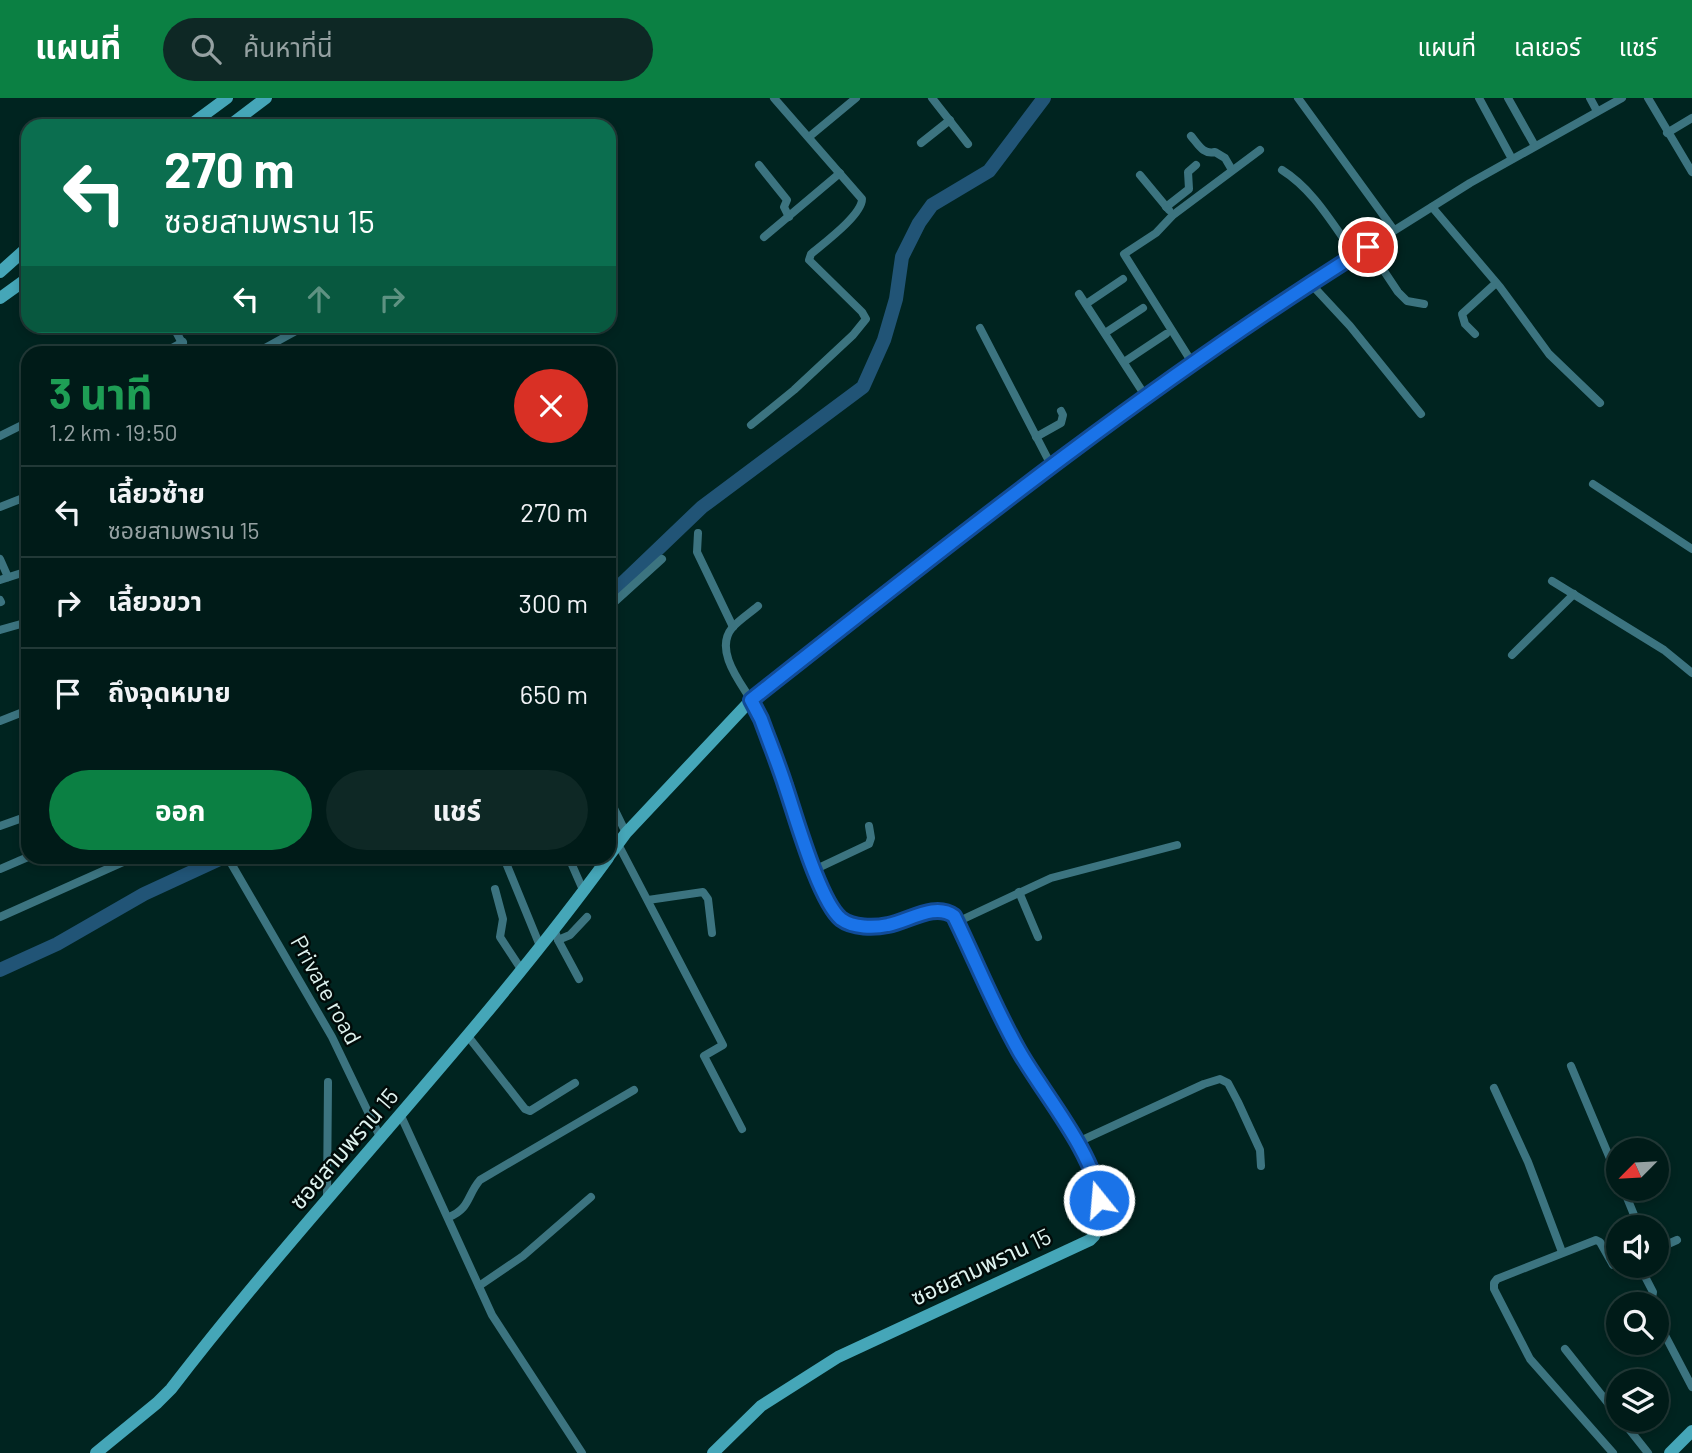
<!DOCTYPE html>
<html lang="th">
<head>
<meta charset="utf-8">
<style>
	:root { --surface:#001b18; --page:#0e2825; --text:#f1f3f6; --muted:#95a1a2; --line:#223937; --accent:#0b8043 }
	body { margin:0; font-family:Barlow,"Noto Sans Thai",sans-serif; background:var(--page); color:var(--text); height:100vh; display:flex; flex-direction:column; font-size:26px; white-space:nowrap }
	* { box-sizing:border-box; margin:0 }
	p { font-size:23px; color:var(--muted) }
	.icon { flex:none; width:38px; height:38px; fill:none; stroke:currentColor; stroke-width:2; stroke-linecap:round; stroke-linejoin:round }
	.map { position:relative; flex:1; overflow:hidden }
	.side { position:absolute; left:21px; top:248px; width:595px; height:518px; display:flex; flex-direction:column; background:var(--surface); border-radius:21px; box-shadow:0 4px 10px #0003,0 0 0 2px var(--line) }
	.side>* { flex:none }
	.banner { position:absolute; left:21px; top:21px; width:595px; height:214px; border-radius:21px; box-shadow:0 4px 10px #0003,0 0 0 2px var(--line); background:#0b6e4f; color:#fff; overflow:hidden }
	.needle { width:46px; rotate:246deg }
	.controls { position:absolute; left:1606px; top:1040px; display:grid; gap:14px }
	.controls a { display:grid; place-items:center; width:63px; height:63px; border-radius:50%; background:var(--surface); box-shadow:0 4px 10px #0003,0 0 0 2px var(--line); font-size:35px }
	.pin { position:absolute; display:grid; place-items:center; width:60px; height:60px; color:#fff; margin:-30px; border:4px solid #fff; border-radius:50%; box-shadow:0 2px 7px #0007 }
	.me { position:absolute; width:77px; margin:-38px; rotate:343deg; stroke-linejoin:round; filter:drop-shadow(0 0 5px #0008) }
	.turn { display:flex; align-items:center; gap:24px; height:147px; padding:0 28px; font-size:32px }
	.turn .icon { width:91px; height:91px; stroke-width:2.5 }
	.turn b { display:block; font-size:49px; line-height:60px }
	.lanes { display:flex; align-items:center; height:66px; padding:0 28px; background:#0003; justify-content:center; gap:35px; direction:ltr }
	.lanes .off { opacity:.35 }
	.round { display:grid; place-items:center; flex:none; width:74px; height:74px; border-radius:37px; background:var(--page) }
	.headline { display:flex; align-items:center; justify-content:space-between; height:119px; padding:0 28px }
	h1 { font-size:42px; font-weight:700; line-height:52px; color:#1e9e55 }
	.primary-button { display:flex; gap:14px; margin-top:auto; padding:14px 28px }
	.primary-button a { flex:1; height:80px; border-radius:42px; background:var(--accent); color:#fff; font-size:28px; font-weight:700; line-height:80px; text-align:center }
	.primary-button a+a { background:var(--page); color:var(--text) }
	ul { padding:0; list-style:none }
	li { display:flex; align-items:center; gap:21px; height:91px; padding:0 28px; border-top:2px solid var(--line) }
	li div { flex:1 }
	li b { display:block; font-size:26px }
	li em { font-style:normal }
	header { display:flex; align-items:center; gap:42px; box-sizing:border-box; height:98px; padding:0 35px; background:var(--accent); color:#fff }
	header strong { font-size:33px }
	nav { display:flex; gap:38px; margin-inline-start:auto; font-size:24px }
	.search { width:490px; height:63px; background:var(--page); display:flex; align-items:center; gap:18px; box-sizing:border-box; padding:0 24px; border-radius:38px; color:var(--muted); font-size:26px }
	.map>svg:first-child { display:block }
</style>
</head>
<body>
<header>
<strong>แผนที่</strong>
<div class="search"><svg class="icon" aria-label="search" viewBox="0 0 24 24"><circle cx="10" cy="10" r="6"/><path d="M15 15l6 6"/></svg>ค้นหาที่นี่</div>
<nav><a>แผนที่</a><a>เลเยอร์</a><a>แชร์</a></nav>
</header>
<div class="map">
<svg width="1692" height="1355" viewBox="0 0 1692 1355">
	<rect width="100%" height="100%" fill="#002420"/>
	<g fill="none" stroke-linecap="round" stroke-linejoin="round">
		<g stroke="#215476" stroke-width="14">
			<polyline points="609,498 702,409 863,289 884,242 896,201 902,159 919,125 932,107 989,73 1044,0"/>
			<polyline points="0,872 57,846 144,796 222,760"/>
		</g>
		<g stroke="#3c7480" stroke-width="8">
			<polyline points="932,0 968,46"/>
			<polyline points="1298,0 1394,132"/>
			<polyline points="1479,0 1512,61"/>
			<polyline points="1508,0 1535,48"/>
			<polyline points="1590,0 1597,13"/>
			<polyline points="1648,0 1692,74"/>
			<polyline points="1667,35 1692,20"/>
			<path d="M1191,38C1198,46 1203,57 1215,54L1225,60L1232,72"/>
			<polyline points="809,39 856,0"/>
			<polyline points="921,45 950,22"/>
			<polyline points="759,67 787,102 784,109 789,119"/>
			<path d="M1282,72C1314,92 1333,127 1355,157"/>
			<polyline points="1140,77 1169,112"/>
			<polyline points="1166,109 1189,91 1188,74 1196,67"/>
			<polyline points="1432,109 1500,189 1549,256 1600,305"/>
			<polyline points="764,139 840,75"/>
			<polyline points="1368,149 1398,194 1407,203 1424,206"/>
			<polyline points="1311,186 1350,228 1421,316"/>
			<polyline points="1079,196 1146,299"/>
			<polyline points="1086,206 1123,181"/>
			<polyline points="173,228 188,256"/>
			<polyline points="980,230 1051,367"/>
			<polyline points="1105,235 1143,210"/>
			<polyline points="1475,236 1465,226 1462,216 1496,185"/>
			<polyline points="161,256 183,244"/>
			<polyline points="254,256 305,228"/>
			<polyline points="1124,264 1166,236"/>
			<polyline points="1193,266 1124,156 1156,135 1173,117 1260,52"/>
			<path d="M751,327L794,292L853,237L866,221L862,214L809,162L811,156C824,145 862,117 862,101L774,0"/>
			<polyline points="0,338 28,324"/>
			<polyline points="1036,339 1061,325 1063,317 1061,313"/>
			<polyline points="1593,386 1692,451"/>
			<polyline points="0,409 28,398"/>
			<polyline points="698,435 697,454 733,529"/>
			<polyline points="0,461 8,479"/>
			<polyline points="0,482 28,473"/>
			<polyline points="1552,483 1664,552 1692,575"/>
			<polyline points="0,502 1,504"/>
			<path d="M758,508C750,515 739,522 732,530C714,552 740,584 751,602L1039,376L1212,252L1360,154L1470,85L1622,0"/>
			<polyline points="609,509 662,461"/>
			<polyline points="0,532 28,524"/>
			<polyline points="1512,557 1574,496"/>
			<polyline points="0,623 28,612"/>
			<polyline points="609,700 626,735"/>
			<polyline points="0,728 28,718"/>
			<polyline points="618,746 723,947 704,958 742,1031"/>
			<polyline points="228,760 332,939 381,1041"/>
			<polyline points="504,760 540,848"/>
			<polyline points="569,760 583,792"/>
			<polyline points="0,771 28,759"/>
			<polyline points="814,772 869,746 871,740 869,728"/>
			<polyline points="495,791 503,821 500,839 521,871"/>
			<polyline points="1019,794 1038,839"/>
			<polyline points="648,802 703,794 708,801 712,835"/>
			<polyline points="0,819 132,760"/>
			<polyline points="957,824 1051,780 1177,747"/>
			<polyline points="554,830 558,842 579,881"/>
			<polyline points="558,842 570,837 587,819"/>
			<polyline points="467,937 525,1011 530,1013 575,985"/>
			<polyline points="1571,968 1619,1082"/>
			<polyline points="1494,990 1528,1064 1562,1154"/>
			<polyline points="401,1018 492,1217 582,1355"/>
			<polyline points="1078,1044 1204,986 1220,981 1228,985 1238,1004 1260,1052 1261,1068"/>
			<polyline points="1623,1090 1639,1129"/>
			<polyline points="327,1100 328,984"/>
			<path d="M449,1119C470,1111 467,1097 480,1082L634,992"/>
			<polyline points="1657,1151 1677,1142"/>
			<polyline points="1639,1167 1653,1194 1651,1206"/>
			<polyline points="479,1188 523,1158 591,1099"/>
			<polyline points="1657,1222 1692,1289"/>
			<polyline points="1565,1251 1619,1319"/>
			<polyline points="1621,1321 1648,1355"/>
			<polyline points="1613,1355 1530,1261 1494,1191 1494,1185 1497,1181 1596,1142 1600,1144 1613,1167 1620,1167"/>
		</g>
		<g stroke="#45a6b8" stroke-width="12">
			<polyline points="189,28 227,0"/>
			<polyline points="229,28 266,0"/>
			<polyline points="0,174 28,149"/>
			<polyline points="0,200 28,180"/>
			<path d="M609,758L626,735L751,602L761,621C769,643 778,665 785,687C795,716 818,803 841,821C853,830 874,830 888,827C909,823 935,804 954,818L1019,953L1078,1044L1094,1080L1098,1090L1099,1103L1098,1129L1094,1138L1090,1142L838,1259L761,1308L713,1355"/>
			<path d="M96,1355L157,1305L171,1291C311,1109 473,945 608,760"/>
			<polyline points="1670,1355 1692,1333"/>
		</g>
	</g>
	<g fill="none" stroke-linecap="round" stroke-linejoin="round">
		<g stroke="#114b97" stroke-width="18">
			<path id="route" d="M1099,1102C1096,1057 1042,994 1019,953C994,909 976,863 954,818C935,804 909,823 888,827C874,830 853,830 841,821C819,803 795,716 785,687C778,665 769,643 761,621L751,602C951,444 1151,284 1368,149"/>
		</g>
		<use href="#route" stroke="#1a73e8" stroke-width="12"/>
	</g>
	<g text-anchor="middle" stroke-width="5" stroke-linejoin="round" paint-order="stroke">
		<g font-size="23" fill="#dff3ef" stroke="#010b09">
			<text transform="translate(326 892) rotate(61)" y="8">Private road</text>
			<text transform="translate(344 1051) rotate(-49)" y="8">ซอยสามพราน 15</text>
			<text transform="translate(981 1169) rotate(-25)" y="8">ซอยสามพราน 15</text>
		</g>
	</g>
</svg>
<div class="controls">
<a><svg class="needle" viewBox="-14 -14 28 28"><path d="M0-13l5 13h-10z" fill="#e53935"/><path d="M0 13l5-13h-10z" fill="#95a1a2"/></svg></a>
<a><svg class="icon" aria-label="sound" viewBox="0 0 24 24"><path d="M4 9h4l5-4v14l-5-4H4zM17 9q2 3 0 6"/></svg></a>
<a><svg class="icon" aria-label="search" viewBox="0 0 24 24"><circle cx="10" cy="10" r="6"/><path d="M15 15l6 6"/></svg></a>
<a><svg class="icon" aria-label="layers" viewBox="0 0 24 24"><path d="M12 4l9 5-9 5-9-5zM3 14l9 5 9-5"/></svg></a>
</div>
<div class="pin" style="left:1368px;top:149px;background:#d93025"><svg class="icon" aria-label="arrive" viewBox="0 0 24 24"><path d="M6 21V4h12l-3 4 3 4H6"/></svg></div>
<svg class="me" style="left:1099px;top:1102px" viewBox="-20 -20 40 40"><circle r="17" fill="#1a73e8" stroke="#fff" stroke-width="3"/><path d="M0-11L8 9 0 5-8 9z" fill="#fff"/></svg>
<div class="banner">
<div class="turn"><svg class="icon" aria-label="left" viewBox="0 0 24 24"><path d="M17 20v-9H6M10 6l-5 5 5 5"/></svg><div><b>270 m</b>ซอยสามพราน 15</div></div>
<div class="lanes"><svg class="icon" aria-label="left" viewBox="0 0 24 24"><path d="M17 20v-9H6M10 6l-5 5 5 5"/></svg><svg class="icon off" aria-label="ahead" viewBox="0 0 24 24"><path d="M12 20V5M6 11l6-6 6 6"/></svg><svg class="icon off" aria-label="right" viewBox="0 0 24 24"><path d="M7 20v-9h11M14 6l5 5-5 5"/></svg></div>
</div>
<section class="side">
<div class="headline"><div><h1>3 นาที</h1><p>1.2 km · 19:50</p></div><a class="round" style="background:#d93025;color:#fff"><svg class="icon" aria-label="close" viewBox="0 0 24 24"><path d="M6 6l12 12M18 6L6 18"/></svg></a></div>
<ul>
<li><svg class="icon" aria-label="left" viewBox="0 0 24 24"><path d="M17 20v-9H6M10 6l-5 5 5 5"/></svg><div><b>เลี้ยวซ้าย</b><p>ซอยสามพราน 15</p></div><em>270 m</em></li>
<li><svg class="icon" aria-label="right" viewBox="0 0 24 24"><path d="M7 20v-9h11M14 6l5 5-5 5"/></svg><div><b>เลี้ยวขวา</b></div><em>300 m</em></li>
<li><svg class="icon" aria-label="arrive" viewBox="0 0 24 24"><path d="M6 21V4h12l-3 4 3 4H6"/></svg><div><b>ถึงจุดหมาย</b></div><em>650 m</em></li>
</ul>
<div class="primary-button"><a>ออก</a><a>แชร์</a></div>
</section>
</div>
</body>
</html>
